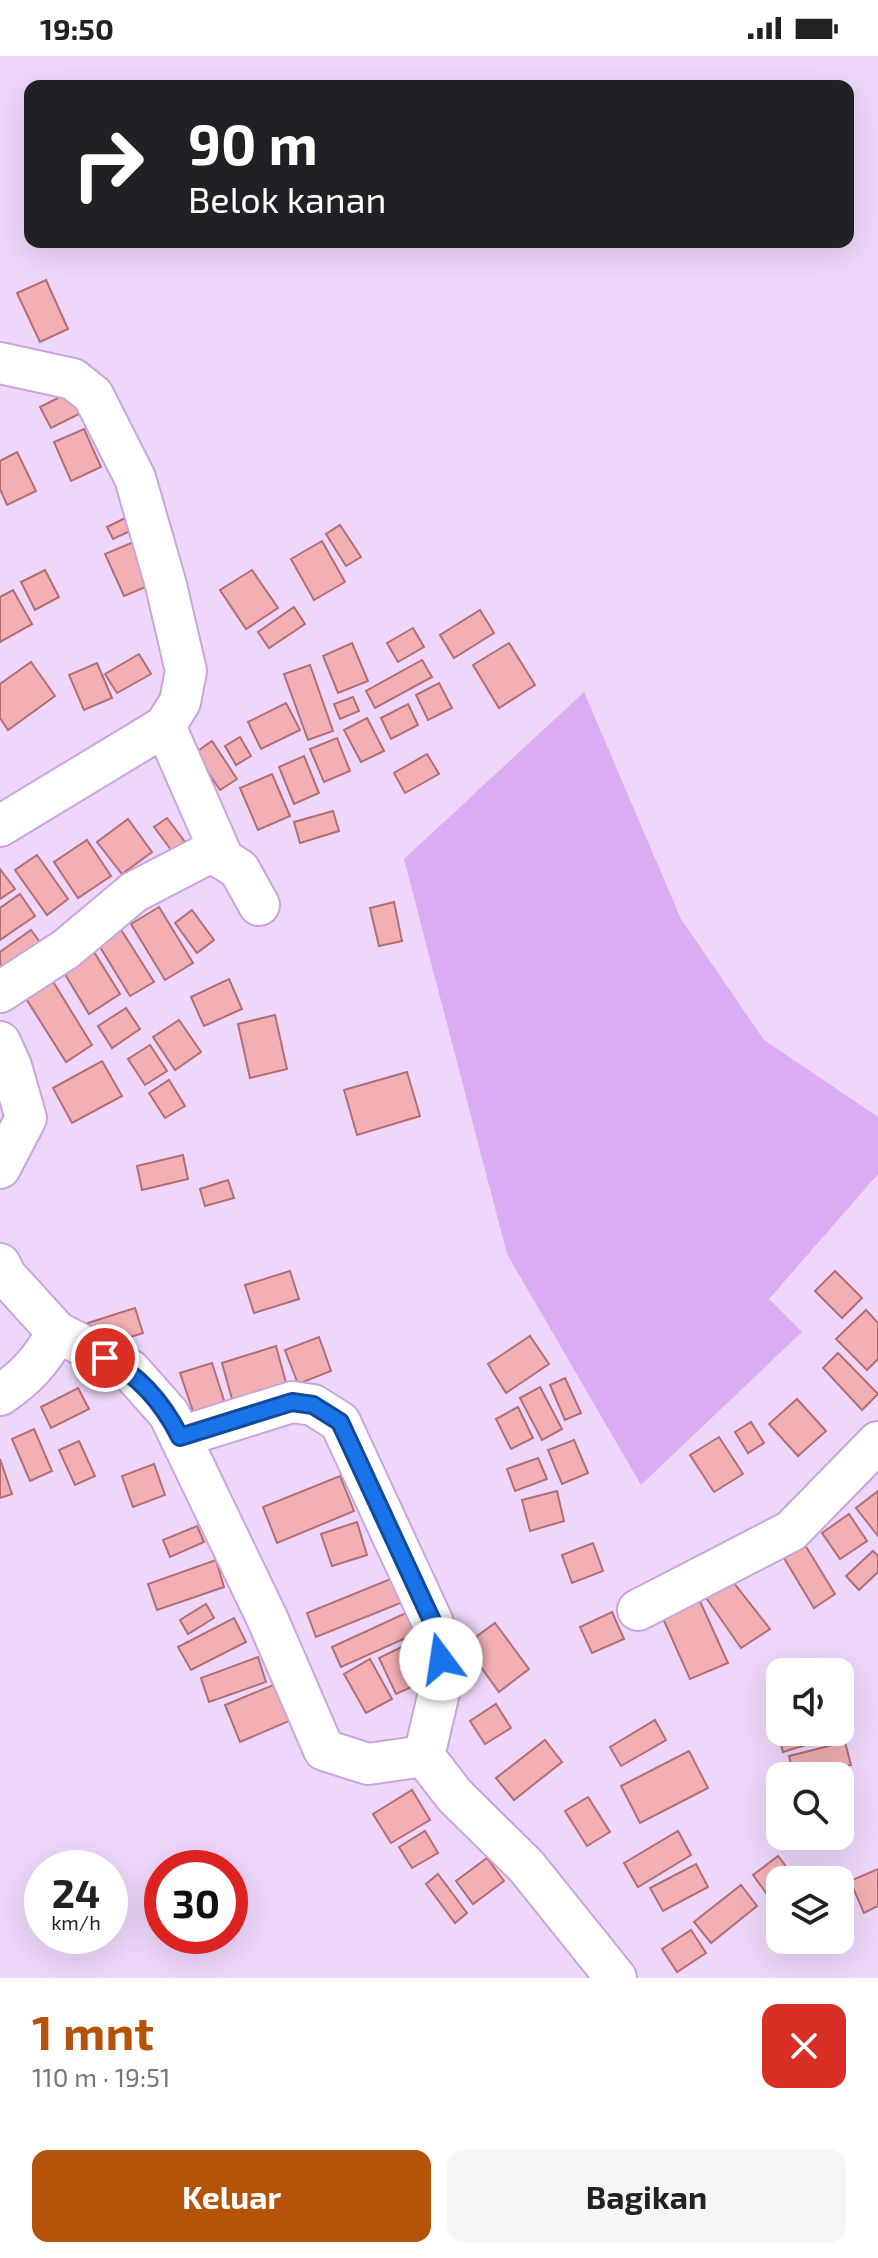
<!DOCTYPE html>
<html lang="id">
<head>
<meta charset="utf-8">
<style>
	:root { --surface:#fff; --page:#f6f6f6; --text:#222; --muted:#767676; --accent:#b45309 }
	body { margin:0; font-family:"Exo 2",sans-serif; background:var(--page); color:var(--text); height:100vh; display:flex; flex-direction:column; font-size:30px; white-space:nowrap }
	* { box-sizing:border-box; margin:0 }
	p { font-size:26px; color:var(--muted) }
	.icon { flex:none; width:44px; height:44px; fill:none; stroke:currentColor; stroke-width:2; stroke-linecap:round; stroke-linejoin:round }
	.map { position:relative; height:1922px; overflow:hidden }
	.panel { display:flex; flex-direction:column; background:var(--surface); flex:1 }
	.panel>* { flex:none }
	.banner { position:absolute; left:24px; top:24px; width:830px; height:168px; border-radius:16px; box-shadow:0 8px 32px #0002; background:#202124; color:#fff; overflow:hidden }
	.controls { position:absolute; left:766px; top:1602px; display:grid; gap:16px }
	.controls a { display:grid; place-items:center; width:88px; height:88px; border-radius:16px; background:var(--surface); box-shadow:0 8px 32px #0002; font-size:40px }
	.speed { position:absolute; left:24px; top:1794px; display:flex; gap:16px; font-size:40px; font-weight:700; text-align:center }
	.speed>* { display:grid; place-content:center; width:104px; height:104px; border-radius:50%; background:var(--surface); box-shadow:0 8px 32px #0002; line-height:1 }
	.speed small { font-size:20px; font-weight:400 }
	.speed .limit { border:12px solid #d22; background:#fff; color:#111 }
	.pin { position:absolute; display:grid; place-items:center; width:68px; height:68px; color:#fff; margin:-34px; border:4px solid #fff; border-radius:50%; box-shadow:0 2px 8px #0007 }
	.me { position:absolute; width:88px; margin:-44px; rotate:346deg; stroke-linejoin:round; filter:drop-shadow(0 0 6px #0008) }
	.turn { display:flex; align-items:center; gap:28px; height:168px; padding:0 32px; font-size:36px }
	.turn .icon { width:104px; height:104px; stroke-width:2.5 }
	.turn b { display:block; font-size:56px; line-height:68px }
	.round { display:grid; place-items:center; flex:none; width:84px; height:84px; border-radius:16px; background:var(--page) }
	.overview { display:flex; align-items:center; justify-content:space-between; height:136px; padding:0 32px }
	h1 { font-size:48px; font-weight:700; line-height:60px; color:var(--accent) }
	.action { display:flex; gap:16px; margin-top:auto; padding:16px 32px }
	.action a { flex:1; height:92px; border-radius:16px; background:var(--accent); color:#fff; font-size:32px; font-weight:700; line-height:92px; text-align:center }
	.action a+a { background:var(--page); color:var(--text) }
	.status { display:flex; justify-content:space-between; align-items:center; height:56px; padding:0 40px; background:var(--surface); direction:ltr }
	.status svg { height:22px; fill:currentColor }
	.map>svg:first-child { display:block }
</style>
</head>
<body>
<div class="status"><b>19:50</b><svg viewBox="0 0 49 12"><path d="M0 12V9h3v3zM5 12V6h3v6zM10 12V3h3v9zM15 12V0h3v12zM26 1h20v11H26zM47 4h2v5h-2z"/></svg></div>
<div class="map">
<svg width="878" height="1922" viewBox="0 0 878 1922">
	<rect width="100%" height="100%" fill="#eed7fa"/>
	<polygon fill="#dbacf4" points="584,636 681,863 764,984 878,1061 878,1118 769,1243 802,1276 641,1429 507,1198 404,803"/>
	<g fill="#f2b0b5" stroke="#b26e75" stroke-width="2">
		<polygon points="46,224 68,273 40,286 17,237"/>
		<polygon points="72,335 83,356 51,372 40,351"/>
		<polygon points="84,373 101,411 71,425 54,386"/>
		<polygon points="17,396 36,435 7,449 0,433 0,405"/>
		<polygon points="133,458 139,471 113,483 107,471"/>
		<polygon points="340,469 361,501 346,510 326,478"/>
		<polygon points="143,482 162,524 124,540 105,498"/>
		<polygon points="322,485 345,526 314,544 291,503"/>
		<polygon points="45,514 59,541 35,554 21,526"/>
		<polygon points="252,514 278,552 246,573 220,534"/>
		<polygon points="13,534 32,568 0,586 0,541"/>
		<polygon points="294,551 305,568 269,592 258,576"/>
		<polygon points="480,554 494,577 454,602 440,579"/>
		<polygon points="413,572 424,591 398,606 387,587"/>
		<polygon points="352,587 368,625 338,637 323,600"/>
		<polygon points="509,587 535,629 499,652 473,609"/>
		<polygon points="139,598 151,618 117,637 105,618"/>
		<polygon points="422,604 432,621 375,652 366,635"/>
		<polygon points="31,606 55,640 8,674 0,662 0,628"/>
		<polygon points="97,607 112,642 84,654 69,619"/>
		<polygon points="310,609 333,675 308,684 284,618"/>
		<polygon points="439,627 452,652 428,664 416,639"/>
		<polygon points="353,641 359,655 340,663 334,648"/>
		<polygon points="286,647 300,674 261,693 248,666"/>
		<polygon points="408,648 418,669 391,683 381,662"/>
		<polygon points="367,662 384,695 361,706 344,674"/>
		<polygon points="240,681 251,700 236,709 225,690"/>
		<polygon points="337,682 350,715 324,726 310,693"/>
		<polygon points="212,685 237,723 220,734 195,697"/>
		<polygon points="427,698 439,718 405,737 394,717"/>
		<polygon points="304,700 319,737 294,748 279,711"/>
		<polygon points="272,718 290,760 258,774 240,732"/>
		<polygon points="333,755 339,775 300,787 294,766"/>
		<polygon points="167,762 185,786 172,795 154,771"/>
		<polygon points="128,763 152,796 122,818 97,786"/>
		<polygon points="87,784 111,820 78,842 54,806"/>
		<polygon points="37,799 68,843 47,859 15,814"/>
		<polygon points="0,813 15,833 0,843"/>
		<polygon points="20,838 35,860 0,884 0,852"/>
		<polygon points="394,846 402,885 379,890 370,852"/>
		<polygon points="159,851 193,907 165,924 131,868"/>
		<polygon points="192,854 214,884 197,897 175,867"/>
		<polygon points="120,872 154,926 130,940 97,886"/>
		<polygon points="31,874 48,897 10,922 0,907 0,896"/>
		<polygon points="94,896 120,938 89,958 63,915"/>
		<polygon points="229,923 242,953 204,970 191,941"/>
		<polygon points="52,924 92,989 66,1006 25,941"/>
		<polygon points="126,952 140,973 112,992 98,970"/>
		<polygon points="275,959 287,1013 250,1022 238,968"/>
		<polygon points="179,964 201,996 175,1014 153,981"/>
		<polygon points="150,989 167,1015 145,1029 128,1003"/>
		<polygon points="102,1005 122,1040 72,1067 53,1032"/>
		<polygon points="407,1016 420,1060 357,1079 344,1034"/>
		<polygon points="169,1024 185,1050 165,1062 149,1037"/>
		<polygon points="183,1099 188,1123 142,1134 137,1110"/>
		<polygon points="228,1124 234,1142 205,1150 200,1133"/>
		<polygon points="290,1215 299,1243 254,1257 245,1229"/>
		<polygon points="835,1215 862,1242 842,1262 815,1235"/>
		<polygon points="135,1252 143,1277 96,1292 88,1267"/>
		<polygon points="866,1254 878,1267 878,1303 867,1314 836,1283"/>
		<polygon points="530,1280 549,1308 506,1337 488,1308"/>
		<polygon points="319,1281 331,1315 298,1328 285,1294"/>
		<polygon points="276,1290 288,1334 234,1350 222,1307"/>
		<polygon points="838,1297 878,1338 862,1354 823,1312"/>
		<polygon points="212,1307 229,1360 198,1370 180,1317"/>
		<polygon points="565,1322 581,1357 565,1364 550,1329"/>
		<polygon points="540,1331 562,1373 542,1384 520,1342"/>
		<polygon points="78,1332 89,1353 51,1372 41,1351"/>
		<polygon points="797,1343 826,1375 798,1400 769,1368"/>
		<polygon points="518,1351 533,1382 511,1393 496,1363"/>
		<polygon points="751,1366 764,1387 748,1397 735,1376"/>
		<polygon points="34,1373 52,1415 30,1425 12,1383"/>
		<polygon points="719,1381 743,1418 714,1436 690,1399"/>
		<polygon points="574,1384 588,1417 562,1428 548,1394"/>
		<polygon points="79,1385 95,1420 75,1429 59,1394"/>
		<polygon points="538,1402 547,1423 515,1435 507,1413"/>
		<polygon points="0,1403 12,1438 0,1442"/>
		<polygon points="154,1408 165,1439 133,1451 122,1420"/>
		<polygon points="340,1420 354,1455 277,1487 263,1451"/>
		<polygon points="557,1435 564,1465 530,1475 522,1444"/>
		<polygon points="878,1435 878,1480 856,1452"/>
		<polygon points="849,1458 867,1485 840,1503 822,1477"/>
		<polygon points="357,1466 367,1499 332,1510 321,1478"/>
		<polygon points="197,1470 204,1486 170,1501 163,1484"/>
		<polygon points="593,1487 603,1515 572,1527 562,1499"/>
		<polygon points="805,1489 835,1538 814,1552 784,1502"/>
		<polygon points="873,1495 878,1500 878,1516 859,1534 846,1520"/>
		<polygon points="216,1504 224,1531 157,1554 148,1528"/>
		<polygon points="393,1522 403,1546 316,1581 307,1557"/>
		<polygon points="730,1522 770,1573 741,1592 702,1536"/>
		<polygon points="698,1541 728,1607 690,1623 661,1558"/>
		<polygon points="206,1548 214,1562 188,1578 180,1564"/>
		<polygon points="408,1556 417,1577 341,1611 332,1591"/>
		<polygon points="612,1556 624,1583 592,1597 580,1571"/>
		<polygon points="234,1562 246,1586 191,1614 178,1591"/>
		<polygon points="495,1567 529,1613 499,1636 465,1589"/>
		<polygon points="418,1583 436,1620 396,1638 379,1602"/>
		<polygon points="258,1601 266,1626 209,1646 201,1622"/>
		<polygon points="370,1603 392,1643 366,1657 344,1618"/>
		<polygon points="288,1623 303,1659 240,1686 225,1649"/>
		<polygon points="496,1648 511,1672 485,1688 470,1665"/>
		<polygon points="780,1659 780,1676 838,1676 839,1679 783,1696 773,1661"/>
		<polygon points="655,1664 666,1684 621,1710 610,1691"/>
		<polygon points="545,1684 562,1706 514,1744 496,1722"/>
		<polygon points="845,1686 851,1709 794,1720 789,1700"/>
		<polygon points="689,1695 708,1732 640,1767 621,1730"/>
		<polygon points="412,1734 430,1764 391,1787 373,1758"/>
		<polygon points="588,1741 610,1776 587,1790 565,1755"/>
		<polygon points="425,1775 438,1797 412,1812 399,1791"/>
		<polygon points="678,1775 691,1799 638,1831 624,1807"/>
		<polygon points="778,1800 795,1822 780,1824 780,1833 769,1841 753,1819"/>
		<polygon points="487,1802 504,1825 473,1848 456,1825"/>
		<polygon points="696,1808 708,1831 663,1855 650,1832"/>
		<polygon points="878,1813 878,1850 864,1857 850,1825"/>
		<polygon points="438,1818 467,1857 455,1867 426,1828"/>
		<polygon points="741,1829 757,1850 711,1887 694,1866"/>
		<polygon points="691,1874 706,1897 677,1916 662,1893"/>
	</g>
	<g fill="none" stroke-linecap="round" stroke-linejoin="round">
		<g stroke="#c9a5dd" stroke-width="44">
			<g id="minor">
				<polyline points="0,307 73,323 93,339 135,422 166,529 186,615 180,646 165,670 0,770"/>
				<polyline points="165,670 222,800"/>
				<polyline points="0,936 66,893 134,836 211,796 239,813 259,849"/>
				<polyline points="0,986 11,1010 26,1062 0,1112"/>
				<polyline points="0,1208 6,1220 57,1276 130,1314 169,1358 267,1562 324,1694 368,1708 424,1700 455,1740 526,1810 616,1922"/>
				<path d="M0,1339C26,1322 42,1304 57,1276"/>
				<polyline points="180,1381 292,1346 313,1349 340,1366 433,1567 441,1603 441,1628 424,1700"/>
				<polyline points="638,1554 791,1475 878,1386"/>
			</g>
		</g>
		<use href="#minor" stroke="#fff" stroke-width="40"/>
	</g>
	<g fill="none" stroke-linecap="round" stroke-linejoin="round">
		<g stroke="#114b97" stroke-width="20">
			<path id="route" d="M105,1302C139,1319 163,1347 180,1381L292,1346L313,1349L340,1366L433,1567L441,1603"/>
		</g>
		<use href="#route" stroke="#1a73e8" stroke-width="14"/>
	</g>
</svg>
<div class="controls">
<a><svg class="icon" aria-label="sound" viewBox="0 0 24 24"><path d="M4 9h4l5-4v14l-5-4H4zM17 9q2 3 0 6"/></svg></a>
<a><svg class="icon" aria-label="search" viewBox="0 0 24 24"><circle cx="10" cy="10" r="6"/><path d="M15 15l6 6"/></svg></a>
<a><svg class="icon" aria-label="layers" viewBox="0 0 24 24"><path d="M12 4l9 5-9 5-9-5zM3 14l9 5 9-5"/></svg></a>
</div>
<div class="speed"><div>24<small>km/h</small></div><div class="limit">30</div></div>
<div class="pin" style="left:105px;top:1302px;background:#d93025"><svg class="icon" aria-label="arrive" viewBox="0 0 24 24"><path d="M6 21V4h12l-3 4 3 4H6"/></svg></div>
<svg class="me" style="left:441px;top:1603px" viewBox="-20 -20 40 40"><circle r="19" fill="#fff"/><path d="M0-13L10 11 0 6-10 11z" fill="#1a73e8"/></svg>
<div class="banner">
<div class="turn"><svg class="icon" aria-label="right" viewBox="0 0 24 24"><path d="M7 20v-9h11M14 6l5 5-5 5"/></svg><div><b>90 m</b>Belok kanan</div></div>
</div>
</div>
<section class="panel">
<div class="overview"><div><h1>1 mnt</h1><p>110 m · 19:51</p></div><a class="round" style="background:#d93025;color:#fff"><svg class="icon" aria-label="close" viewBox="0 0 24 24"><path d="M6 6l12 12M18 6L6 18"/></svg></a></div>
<div class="action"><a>Keluar</a><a>Bagikan</a></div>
</section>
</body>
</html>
